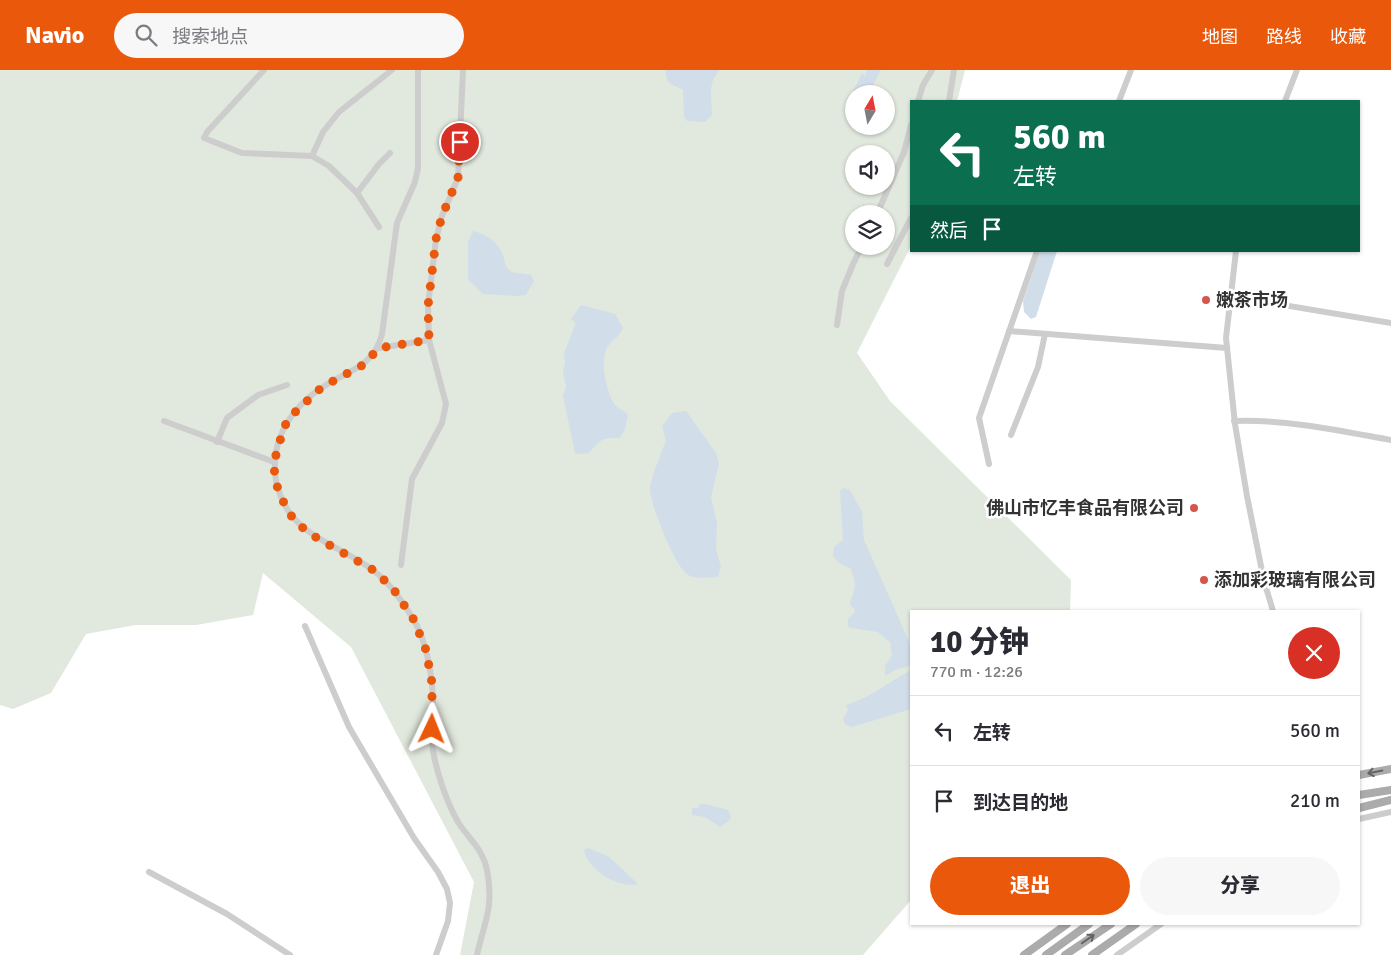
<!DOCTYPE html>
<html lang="zh">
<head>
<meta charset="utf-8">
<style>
	:root { --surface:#fff; --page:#f7f7f7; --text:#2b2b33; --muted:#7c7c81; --line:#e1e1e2; --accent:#ea580c }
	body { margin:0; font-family:Signika,"Noto Sans SC",sans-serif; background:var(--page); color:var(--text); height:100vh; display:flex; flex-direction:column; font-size:19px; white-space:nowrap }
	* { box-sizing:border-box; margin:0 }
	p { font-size:16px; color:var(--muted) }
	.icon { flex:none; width:28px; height:28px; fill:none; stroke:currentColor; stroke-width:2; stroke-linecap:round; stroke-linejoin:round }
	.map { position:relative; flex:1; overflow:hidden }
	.drawer { position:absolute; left:910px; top:540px; width:450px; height:315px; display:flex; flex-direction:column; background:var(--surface); border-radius:0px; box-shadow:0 1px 4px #0004 }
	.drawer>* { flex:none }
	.banner { position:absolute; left:910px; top:30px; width:450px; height:152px; border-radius:0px; box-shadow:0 1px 4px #0004; background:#0b6e4f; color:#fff; overflow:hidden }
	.needle { width:32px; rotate:10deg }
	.tools { position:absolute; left:845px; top:15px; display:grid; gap:10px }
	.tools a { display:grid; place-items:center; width:50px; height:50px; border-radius:50%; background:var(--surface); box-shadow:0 1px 4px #0004; font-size:25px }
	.pin { position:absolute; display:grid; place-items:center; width:42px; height:42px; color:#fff; margin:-21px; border:2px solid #fff; border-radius:50%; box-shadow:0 1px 5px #0007 }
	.me { position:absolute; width:55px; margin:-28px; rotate:2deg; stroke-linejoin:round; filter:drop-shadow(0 0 4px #0008) }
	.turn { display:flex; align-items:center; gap:18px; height:105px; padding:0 20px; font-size:22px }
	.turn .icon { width:65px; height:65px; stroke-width:2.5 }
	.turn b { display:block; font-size:35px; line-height:42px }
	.then { display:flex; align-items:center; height:48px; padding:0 20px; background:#0003; gap:10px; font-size:19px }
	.round { display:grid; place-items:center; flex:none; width:52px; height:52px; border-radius:26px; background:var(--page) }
	.headline { display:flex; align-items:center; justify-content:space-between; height:85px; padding:0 20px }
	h1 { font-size:30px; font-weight:800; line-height:38px }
	.action { display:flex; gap:10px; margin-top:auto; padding:10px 20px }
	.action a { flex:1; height:58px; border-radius:30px; background:var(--accent); color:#fff; font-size:20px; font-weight:800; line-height:58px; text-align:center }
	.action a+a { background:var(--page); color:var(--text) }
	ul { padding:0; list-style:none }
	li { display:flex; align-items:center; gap:15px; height:70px; padding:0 20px; border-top:1px solid var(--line) }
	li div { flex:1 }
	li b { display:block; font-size:19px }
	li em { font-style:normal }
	header { display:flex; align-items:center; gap:30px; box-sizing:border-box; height:70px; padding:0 25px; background:var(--accent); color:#fff }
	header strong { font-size:24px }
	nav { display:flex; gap:28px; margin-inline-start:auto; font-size:18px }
	.search { width:350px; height:45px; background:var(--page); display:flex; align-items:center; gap:12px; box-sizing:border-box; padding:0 18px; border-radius:28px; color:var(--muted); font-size:19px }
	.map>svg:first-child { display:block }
</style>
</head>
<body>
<header>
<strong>Navio</strong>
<div class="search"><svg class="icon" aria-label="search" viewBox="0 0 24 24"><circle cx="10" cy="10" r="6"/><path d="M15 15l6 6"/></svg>搜索地点</div>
<nav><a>地图</a><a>路线</a><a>收藏</a></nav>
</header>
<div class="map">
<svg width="1391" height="885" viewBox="0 0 1391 885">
	<rect width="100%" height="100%" fill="#fff"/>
	<path fill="#e1e8dd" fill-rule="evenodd" d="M0,0H965L957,31H911V176L857,283L890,331L1071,510L1070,541H911V830L863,885H460L474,812L351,577L263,503L253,545L196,555H135L86,564L51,623L13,639L0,635ZM854,24H886V56H854ZM854,84H886V116H854ZM854,144H886V176H854Z"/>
	<g fill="#d2ddea">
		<path d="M666,0H720C707,13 712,27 712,45L705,52L687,51L684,46L683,20C673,14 665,15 666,0Z"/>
		<polygon points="867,0 881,0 868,24 854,24 854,48 844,40 862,3 865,7"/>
		<path d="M473,161C486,164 498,172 503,185C505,191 505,198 512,202C517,204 525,203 531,205L534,211L526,225L517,226L483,224L468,209V172Z"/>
		<polygon points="1040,181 1057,181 1036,247 1031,249 1024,242 1023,231"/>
		<path d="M581,235L615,244L623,258C620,266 613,269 608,276C599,290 606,318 613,332C616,338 624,340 628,345L625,359L620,368C613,368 605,367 599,372C588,381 593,386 575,383L563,326L566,317L563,302L565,293L564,283L576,253L571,249Z"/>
		<path d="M686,341L716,383L719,394L711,427L717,453L716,480L721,496L718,507C709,507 694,510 687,504C675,496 650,434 650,419C650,410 660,387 663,378L666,372L662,356L672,343Z"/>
		<path d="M843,418L850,420L862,442L864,470L911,576V600L909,596L895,600L885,606V596L892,585L890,572L878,562L850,558L848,555V549L855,542V540L850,534C851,528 853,526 854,521C856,513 853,506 851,499L839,493L833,486L834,477L843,470L840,421Z"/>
		<path d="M911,600V639L852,657L845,654L843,649L848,640L846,635C870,628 889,612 911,600Z"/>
		<polygon points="700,734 706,734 728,740 731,746 730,750 720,757 705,747 692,745 692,738 698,738"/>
		<path d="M588,778L608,786L638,814C618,819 588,800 584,780Z"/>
	</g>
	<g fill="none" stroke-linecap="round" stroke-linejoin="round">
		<g stroke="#cdcdcd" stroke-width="6">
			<polyline points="264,0 207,62 204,68 242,83 312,86 329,96 357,123 379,157"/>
			<path d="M418,0V98L415,112L397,153L382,264C373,298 348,300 323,317C296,334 275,362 275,394C274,407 277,416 281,427C297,468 342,476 374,501C390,513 401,530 412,547C427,570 433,608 433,635C433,650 431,665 433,680C436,701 447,733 458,752C468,768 483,779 487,800C489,810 490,823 489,834C488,848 480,870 477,885"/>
			<polyline points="918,31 923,15 932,0"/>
			<polyline points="949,31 954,0"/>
			<polyline points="1119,31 1131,0"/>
			<polyline points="1285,31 1297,0"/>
			<polyline points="312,86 323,62 339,42 392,0"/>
			<polyline points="357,123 379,94 390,83"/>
			<polyline points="877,144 904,82 911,55"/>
			<polyline points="1236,181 1226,268 1235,354 1247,426 1264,511 1273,541"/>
			<polyline points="887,194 911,148"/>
			<polyline points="1230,226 1391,253"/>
			<polyline points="837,255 842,221 853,194 862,176"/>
			<polyline points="1009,261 1227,278"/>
			<polyline points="379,278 429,270"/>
			<polyline points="164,351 274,392"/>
			<path d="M1234,351C1286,349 1341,361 1391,370"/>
			<polyline points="1011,365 1038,297 1045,264"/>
			<polyline points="217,372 227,348 258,325 287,315"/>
			<polyline points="989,394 979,348 1037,181"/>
			<polyline points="401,495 412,409 442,353 446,334 429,270 428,236 436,169 442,146 458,108 463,0"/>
			<polyline points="305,556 349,657 414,768 438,802 447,819 450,833 448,851 436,885"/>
			<polyline points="1359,749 1391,742"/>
			<polyline points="149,802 227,844 290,885"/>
			<polyline points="1117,885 1161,854"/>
		</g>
		<g stroke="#ababab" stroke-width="8">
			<polyline points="1359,705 1391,699"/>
			<polyline points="1359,725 1391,720"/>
			<polyline points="1359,738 1391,730"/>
			<polyline points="1024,885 1067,854"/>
			<polyline points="1046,885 1089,854"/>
			<polyline points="1065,885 1111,854"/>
			<polyline points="1092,885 1136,854"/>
		</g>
	</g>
	<defs><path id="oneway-shaft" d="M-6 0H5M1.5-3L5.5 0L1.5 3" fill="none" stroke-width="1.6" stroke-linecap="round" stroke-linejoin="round" transform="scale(1.25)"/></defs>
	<g stroke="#636363">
		<use href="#oneway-shaft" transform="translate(1375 702) rotate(169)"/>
		<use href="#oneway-shaft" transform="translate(1088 869) rotate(-35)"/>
	</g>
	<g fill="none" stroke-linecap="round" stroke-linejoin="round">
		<polyline stroke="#ea580c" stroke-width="9" stroke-dasharray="0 16.2" points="432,659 432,613 426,580 414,550 394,520 375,501 317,468 303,458 292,447 283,431 275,411 274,392 284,357 291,346 322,317 363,295 379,278 429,270 428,236 436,169 442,146 458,108 460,72"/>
	</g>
	<g fill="#d3574b" stroke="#fff" stroke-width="2">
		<circle cx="1206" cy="230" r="5"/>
		<circle cx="1194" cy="438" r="5"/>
		<circle cx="1204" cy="510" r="5"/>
	</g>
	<g text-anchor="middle" stroke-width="5" stroke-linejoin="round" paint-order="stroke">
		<g font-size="18" font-weight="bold" fill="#333" stroke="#fff" text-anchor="start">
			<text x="1216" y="236">嫩茶市场</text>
			<text x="1184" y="444" text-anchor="end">佛山市忆丰食品有限公司</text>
			<text x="1214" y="516">添加彩玻璃有限公司</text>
		</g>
	</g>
</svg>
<div class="tools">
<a><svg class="needle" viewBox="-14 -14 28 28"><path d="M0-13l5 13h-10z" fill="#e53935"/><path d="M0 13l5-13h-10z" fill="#7c7c81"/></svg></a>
<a><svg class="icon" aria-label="sound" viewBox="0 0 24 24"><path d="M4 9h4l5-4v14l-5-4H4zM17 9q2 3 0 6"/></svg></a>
<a><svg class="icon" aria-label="layers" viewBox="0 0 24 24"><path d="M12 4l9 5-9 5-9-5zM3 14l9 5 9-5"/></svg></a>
</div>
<div class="pin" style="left:460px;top:72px;background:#d93025"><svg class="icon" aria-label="arrive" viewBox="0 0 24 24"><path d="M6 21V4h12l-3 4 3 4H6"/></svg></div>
<svg class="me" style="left:432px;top:659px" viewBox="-20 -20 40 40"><path d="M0-17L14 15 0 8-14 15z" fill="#ea580c" stroke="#fff" stroke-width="4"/></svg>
<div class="banner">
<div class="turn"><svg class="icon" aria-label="left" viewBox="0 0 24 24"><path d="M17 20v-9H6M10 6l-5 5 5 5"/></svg><div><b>560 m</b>左转</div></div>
<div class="then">然后<svg class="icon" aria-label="arrive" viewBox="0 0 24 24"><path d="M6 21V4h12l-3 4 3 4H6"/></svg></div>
</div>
<section class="drawer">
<div class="headline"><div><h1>10 分钟</h1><p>770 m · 12:26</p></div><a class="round" style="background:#d93025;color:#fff"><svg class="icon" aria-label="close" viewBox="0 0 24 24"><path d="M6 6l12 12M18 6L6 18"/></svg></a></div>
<ul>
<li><svg class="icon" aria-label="left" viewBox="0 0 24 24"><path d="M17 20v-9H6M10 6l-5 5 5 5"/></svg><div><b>左转</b></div><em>560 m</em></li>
<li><svg class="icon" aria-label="arrive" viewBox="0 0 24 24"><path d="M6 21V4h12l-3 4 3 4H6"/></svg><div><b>到达目的地</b></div><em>210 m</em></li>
</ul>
<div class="action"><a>退出</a><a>分享</a></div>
</section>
</div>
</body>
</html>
